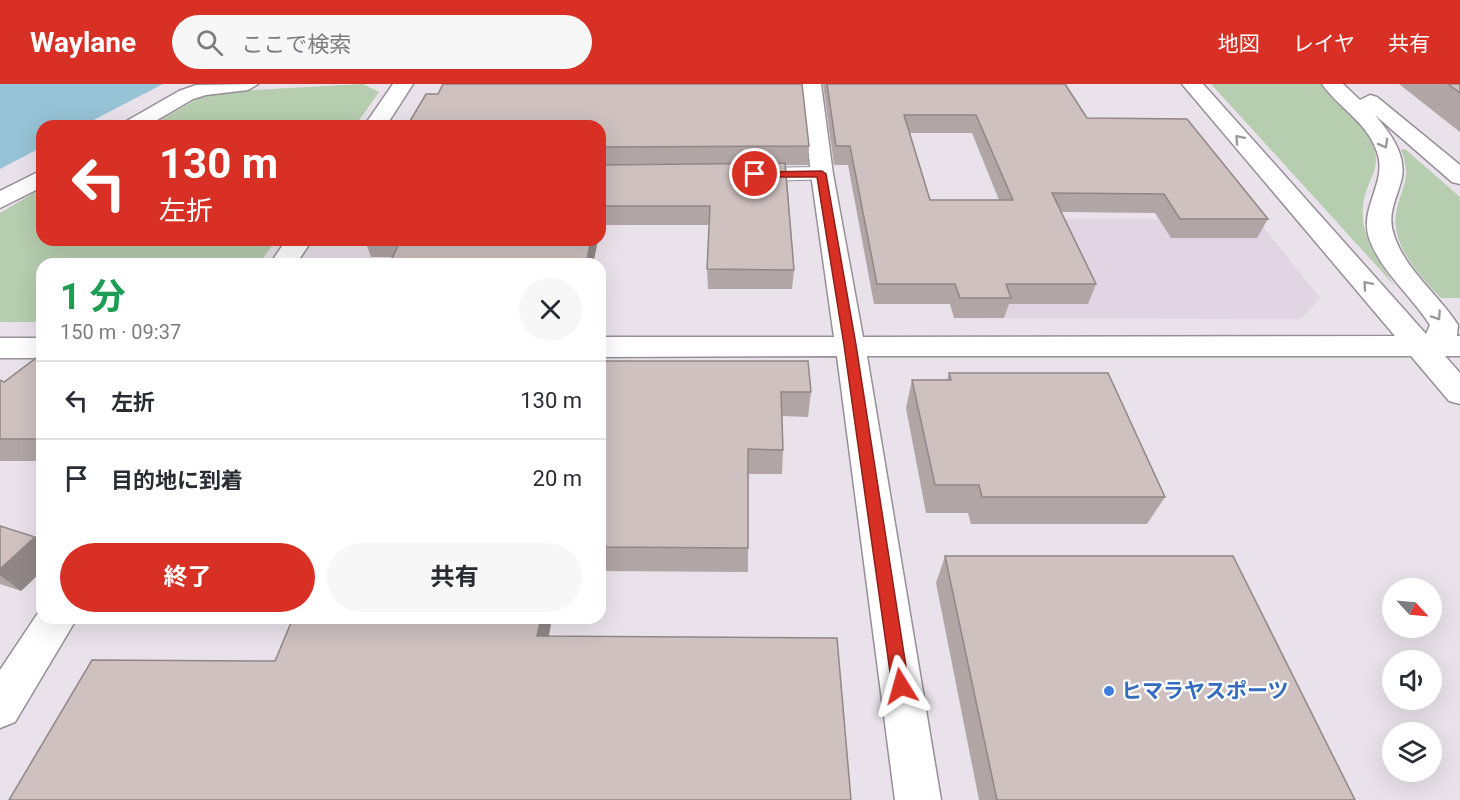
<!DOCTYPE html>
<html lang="ja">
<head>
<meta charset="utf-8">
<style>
	:root { --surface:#fff; --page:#f7f7f7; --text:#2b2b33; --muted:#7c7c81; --line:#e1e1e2; --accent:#d93025 }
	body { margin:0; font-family:Roboto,"Noto Sans JP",sans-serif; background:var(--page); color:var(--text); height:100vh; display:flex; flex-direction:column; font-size:22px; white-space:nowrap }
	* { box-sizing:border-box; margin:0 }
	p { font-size:20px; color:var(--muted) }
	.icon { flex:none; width:33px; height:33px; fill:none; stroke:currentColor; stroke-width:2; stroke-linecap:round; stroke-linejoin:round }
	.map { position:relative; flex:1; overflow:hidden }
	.sheet { position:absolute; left:36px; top:174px; width:570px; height:366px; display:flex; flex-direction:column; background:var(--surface); border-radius:18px; box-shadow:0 6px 24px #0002 }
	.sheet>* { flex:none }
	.banner { position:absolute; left:36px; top:36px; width:570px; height:126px; border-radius:18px; box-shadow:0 6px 24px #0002; background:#d93025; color:#fff; overflow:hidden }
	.needle { width:39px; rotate:116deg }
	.controls { position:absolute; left:1382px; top:494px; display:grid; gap:12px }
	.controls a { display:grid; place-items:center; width:60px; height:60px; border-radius:50%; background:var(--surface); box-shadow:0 6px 24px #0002; font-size:30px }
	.pin { position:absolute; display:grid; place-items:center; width:51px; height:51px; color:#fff; margin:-26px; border:3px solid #fff; border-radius:50%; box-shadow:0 2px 6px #0007 }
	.me { position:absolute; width:66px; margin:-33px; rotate:352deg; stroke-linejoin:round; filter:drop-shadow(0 0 4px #0008) }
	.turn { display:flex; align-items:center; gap:21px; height:126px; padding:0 24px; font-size:27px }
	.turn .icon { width:78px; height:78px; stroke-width:2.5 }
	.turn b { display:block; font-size:42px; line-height:51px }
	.round { display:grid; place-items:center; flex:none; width:63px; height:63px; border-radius:32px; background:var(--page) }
	.summary { display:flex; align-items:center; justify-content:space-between; height:102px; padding:0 24px }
	h1 { font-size:36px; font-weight:700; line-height:45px; color:#1e9e55 }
	.action { display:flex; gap:12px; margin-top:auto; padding:12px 24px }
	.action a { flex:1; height:69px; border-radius:36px; background:var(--accent); color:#fff; font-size:24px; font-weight:700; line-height:69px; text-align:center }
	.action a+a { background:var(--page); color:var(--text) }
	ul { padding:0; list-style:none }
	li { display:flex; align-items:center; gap:18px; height:78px; padding:0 24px; border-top:2px solid var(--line) }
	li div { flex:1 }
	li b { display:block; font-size:22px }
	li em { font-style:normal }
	header { display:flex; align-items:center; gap:36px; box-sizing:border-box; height:84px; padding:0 30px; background:var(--accent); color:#fff }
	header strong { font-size:28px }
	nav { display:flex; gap:33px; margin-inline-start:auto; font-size:21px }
	.search { width:420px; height:54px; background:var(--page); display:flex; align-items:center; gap:15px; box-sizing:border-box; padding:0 21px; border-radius:33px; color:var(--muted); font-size:22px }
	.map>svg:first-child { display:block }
</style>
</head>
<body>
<header>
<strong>Waylane</strong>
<div class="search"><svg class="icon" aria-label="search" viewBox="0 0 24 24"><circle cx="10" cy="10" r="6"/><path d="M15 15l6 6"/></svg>ここで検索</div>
<nav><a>地図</a><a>レイヤ</a><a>共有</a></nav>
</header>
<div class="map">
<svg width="1460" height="716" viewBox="0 0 1460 716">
	<rect width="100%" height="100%" fill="#e9e2ea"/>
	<polygon fill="#e1d5e4" points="926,135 1257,135 1320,214 1301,235 954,234"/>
	<g fill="#b6cdaf">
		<polygon points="363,0 379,8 355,42 150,42 199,14 217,8"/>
		<path d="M1211,0H1321C1338,19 1365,40 1374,64C1380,82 1371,92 1366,108C1354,144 1376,174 1395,202Z"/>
		<path d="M1405,65L1460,113V214H1441C1420,192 1391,162 1396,129C1401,103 1413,94 1401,66Z"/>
		<polygon points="42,104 42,156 276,156 259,180 42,180 42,238 0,238 0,129"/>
	</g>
	<polygon fill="#96c3d6" points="0,0 163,0 82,42 42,42 42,63 0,85"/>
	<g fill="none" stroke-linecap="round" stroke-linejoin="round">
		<g stroke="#968f97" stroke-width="2">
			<polygon id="minor" points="822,83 830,85 833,90 830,95 744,98 736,96 733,91 736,86 744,84"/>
		</g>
		<g stroke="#968f97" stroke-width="3">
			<g id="tertiary">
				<polygon points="258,0 248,6 206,11 193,15 147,42 121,42 125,38 179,7 196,1"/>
				<polygon points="393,0 413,0 386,42 364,42"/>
				<path d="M801,0H821L833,90L863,253L1395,252L1182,0H1203L1426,250L1430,241C1411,211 1381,188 1369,154C1359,123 1388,98 1377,68C1368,39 1339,24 1322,0H1343L1360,16L1370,11L1377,13L1460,81V100L1452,98L1375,31C1389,48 1406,69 1402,93C1398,113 1386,129 1394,151C1405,186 1439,211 1458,241L1457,252H1460V272H1445L1460,289V320L1449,317L1411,272H867L941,716H895L837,272L600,273V253H834L811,90Z"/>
				<polygon points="42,86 42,103 0,124 0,107"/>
				<polygon points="286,156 312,156 296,180 270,180"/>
				<rect x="0" y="254" width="42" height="20"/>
				<polygon points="42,523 42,534 77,534 15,638 0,644 0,586"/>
			</g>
		</g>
		<use href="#minor" fill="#fff" fill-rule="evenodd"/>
		<use href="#tertiary" fill="#fff" fill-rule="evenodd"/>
	</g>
	<g fill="#b1a6a5" fill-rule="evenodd">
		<path d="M823,0H1065L1087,34L1268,135L1257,154H1171L1155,129L1061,128L1096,200L1088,220H1009L1004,234H954L950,220H874L848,81H834ZM910,49H972L999,116H930Z"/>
		<polygon points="1399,0 1460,0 1460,48"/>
		<polygon points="600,42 809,62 808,81 786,81 794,186 792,205 708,205 707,185 709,141 601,141 600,146"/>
		<polygon points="365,156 598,156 593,180 389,180 393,173 371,173"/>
		<polygon points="42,271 42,377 0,377 0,296 4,298"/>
		<polygon points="600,277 811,308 808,333 782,332 783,366 782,390 748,390 748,488 600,487"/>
		<polygon points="949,289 1165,413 1147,440 971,440 968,429 926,429 906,324 912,296 947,296"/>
		<polygon points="0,442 35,453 42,460 42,487 21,507 0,500"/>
		<polygon points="945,472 1355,716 979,716 936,499"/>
	</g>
	<g fill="#908786">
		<polygon points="591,156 598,156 593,180 586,180"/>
		<polygon points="35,453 42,460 42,487 21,507 0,491 0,485"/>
		<polygon points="541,534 552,534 545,574 537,552"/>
	</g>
	<g fill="#cec1c0" stroke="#908786" stroke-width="1.5" fill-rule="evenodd">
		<polygon points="443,0 802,0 809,62 600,63 600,42 407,42 426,10 438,10"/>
		<path d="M827,0H1065L1087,34L1187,35L1268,135H1180L1164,110L1052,109L1096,200H1006L1011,214H960L955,200H877L850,62H836ZM904,31H976L1013,116H930Z"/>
		<polygon points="1448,0 1460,0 1460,9"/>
		<polygon points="785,79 794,186 707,185 710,122 600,122 600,81"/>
		<polygon points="401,156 591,156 586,180 389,180"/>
		<polygon points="40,271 42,271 42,355 0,355 0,296 4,298"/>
		<polygon points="600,277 808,277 811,308 781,308 783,366 748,365 748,464 600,463"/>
		<polygon points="949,289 1108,289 1165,413 982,413 979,401 935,401 912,296 951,296"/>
		<polygon points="0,442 35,453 0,485"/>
		<polygon points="945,472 1233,472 1355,716 997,716"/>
		<polygon points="293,534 541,534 537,552 837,554 851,716 9,716 92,576 275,577"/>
	</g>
	<defs><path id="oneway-chevron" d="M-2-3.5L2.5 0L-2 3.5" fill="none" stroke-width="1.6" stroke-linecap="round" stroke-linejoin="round" transform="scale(1.5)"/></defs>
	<g stroke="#9a999b">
		<use href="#oneway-chevron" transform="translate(1239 55) rotate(-131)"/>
		<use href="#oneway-chevron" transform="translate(1384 60) rotate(61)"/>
		<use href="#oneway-chevron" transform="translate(1367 201) rotate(-131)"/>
		<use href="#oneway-chevron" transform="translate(1437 232) rotate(56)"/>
	</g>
	<polygon fill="#d93025" stroke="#8d1f18" stroke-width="1.5" points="822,87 826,90 856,261 909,602 907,608 901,611 895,608 892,602 844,261 817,93 755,93 750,90 755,88"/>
	<circle fill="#3f7fe0" stroke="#fff" stroke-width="2" cx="1109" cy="607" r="6"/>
	<g text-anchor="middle" stroke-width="4.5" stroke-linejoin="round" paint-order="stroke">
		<g font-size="21" font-weight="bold" fill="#366cbe" stroke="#fff" text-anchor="start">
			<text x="1121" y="614">ヒマラヤスポーツ</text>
		</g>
	</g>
</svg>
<div class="controls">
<a><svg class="needle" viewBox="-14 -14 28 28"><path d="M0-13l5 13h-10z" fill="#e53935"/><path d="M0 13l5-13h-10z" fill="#7c7c81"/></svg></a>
<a><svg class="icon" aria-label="sound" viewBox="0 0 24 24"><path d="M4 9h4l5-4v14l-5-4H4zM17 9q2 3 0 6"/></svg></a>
<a><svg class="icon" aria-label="layers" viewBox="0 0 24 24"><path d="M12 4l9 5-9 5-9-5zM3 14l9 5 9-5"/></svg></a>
</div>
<div class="pin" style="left:755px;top:90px;background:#d93025"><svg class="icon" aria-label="arrive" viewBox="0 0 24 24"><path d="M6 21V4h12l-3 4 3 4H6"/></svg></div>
<svg class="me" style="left:901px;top:602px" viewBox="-20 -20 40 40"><path d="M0-17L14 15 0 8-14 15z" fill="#d93025" stroke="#fff" stroke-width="4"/></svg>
<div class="banner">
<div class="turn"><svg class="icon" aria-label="left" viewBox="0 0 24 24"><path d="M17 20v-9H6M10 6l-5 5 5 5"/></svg><div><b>130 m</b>左折</div></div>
</div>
<section class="sheet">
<div class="summary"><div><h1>1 分</h1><p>150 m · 09:37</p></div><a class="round"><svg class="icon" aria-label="close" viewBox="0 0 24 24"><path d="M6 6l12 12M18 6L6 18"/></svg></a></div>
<ul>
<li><svg class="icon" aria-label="left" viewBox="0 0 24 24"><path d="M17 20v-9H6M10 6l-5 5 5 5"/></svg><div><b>左折</b></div><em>130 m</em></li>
<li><svg class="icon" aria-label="arrive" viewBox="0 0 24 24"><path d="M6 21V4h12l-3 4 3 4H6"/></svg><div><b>目的地に到着</b></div><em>20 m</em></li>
</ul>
<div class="action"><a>終了</a><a>共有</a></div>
</section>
</div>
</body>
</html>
